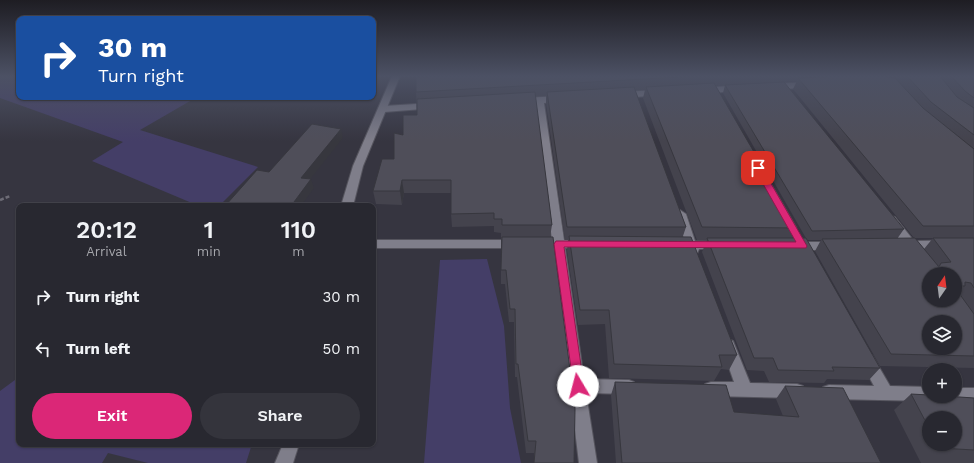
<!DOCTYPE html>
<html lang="en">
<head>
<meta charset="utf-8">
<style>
	:root { --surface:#282830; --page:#34343c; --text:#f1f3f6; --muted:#a5a6ab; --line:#44444c; --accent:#db2777 }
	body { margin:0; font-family:"Work Sans",sans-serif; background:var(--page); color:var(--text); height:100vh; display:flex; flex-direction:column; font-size:15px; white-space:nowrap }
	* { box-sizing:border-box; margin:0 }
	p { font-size:13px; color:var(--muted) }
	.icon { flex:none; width:22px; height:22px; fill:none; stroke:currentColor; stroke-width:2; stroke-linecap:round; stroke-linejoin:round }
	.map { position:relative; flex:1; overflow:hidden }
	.sheet { position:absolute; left:16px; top:203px; width:360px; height:244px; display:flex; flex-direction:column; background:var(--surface); border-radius:8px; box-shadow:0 1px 3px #0004,0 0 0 1px var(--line) }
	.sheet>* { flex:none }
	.top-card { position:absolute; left:16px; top:16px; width:360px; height:84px; border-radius:8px; box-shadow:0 1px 3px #0004,0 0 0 1px var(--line); background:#1a4fa0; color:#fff; overflow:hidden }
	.needle { width:26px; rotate:14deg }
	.controls { position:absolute; left:922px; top:267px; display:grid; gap:8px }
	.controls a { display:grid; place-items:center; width:40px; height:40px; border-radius:50%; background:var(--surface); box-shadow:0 1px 3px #0004,0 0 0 1px var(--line); font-size:20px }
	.pin { position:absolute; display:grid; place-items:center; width:34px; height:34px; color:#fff; margin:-17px; border-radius:8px; box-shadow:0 2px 6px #0006 }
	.me { position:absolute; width:44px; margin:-22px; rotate:352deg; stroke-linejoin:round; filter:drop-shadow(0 0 3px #0008) }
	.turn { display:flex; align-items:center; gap:14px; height:84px; padding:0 16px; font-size:18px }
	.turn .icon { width:52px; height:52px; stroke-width:2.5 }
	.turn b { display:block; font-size:28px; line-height:34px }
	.eta { display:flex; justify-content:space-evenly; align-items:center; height:68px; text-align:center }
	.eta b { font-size:24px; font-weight:600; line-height:28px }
	.cta { display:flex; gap:8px; margin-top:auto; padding:8px 16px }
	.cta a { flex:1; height:46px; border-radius:24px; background:var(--accent); color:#fff; font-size:16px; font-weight:600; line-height:46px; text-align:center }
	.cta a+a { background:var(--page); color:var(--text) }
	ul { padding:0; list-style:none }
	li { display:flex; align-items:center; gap:12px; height:52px; padding:0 16px }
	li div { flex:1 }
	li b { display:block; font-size:15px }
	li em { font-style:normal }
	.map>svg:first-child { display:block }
</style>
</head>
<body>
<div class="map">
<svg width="974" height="463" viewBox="0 0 974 463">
	<rect width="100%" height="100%" fill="#363540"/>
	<g fill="#443e67">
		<polygon points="0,76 19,76 19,97 197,97 140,130 258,167 219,206 199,206 92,161 123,142 0,98"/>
		<polygon points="487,259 504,326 510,408 521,463 424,463 440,260"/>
		<polygon points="19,377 19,444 252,444 246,463 148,463 108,453 102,463 0,463 0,391"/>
	</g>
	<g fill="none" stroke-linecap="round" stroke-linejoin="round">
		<g stroke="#55545d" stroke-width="2">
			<g id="street">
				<polygon points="810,82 814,85 813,87 770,90 766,87 770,84"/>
				<polygon points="740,85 744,88 743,90 702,94 698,91 702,88"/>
				<polygon points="660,90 664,93 663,95 620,98 616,95 620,92"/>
				<polygon points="562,96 566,99 565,101 544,103 564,240 587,241 589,244 587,247 565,248 584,379 629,380 634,382 637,387 634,392 629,394 586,393 597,463 579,463 553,248 535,247 533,244 535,241 552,240 535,103 521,104 516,101 521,98"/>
				<polygon points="432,103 435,104 435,108 384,112 379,109 384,106"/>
				<polygon points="680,210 686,214 695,241 725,242 727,245 725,248 699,249 697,254 689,254 686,249 675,248 673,245 675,242 683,241 674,214"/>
				<polygon points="891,216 895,217 914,241 974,240 974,248 921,250 939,274 929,274 928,277 908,250 901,249 899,246 902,243 885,220"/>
				<polygon points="373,240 517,240 521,241 523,244 521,247 517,248 373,248"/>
				<polygon points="793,242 835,242 839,243 841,246 839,249 835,250 793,250 789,249 787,246 789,243"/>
				<polygon points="728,339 733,341 750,383 797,384 803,386 805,391 803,396 797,398 711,396 705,394 703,389 705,384 711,382 734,382 721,345 723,341"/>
				<polygon points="867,354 872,355 890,386 929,387 929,396 936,396 935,399 929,401 829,399 823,397 821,392 823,387 829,385 874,386 860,360 862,355"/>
				<polygon points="955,388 974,388 974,402 955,402 949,400 948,396 955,396"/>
			</g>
		</g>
		<g stroke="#55545d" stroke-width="2">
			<g id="secondary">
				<polygon points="392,76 400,76 363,166 353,206 341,206 353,166"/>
				<polygon points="283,444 299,444 293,463 275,463"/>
			</g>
		</g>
		<polyline stroke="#6d6c76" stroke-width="2.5" stroke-dasharray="4 2" stroke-linecap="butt" points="0,200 10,196"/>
		<use href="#street" fill="#7f7e8a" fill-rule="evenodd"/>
		<use href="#secondary" fill="#7f7e8a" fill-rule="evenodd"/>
	</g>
	<g fill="#44434d" fill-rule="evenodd">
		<path d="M428,76H974V368L880,366L815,251L821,240H807L723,93L725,85L715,86L798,228L793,238L880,368L869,380L827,379L824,383L769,382L764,371L747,370L702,252L707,240H697L643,98L645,90H635L686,227L683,236L737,355L729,370L721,369L714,381L609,378L605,324L578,325L567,251L568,240H565L546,103V96H535L552,225L550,237L574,463H534V453H526L517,377H515L514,322H509L505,284H501V233L494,232V226L452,227L451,214V193H404L402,205L376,204L373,191L394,159L403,135L417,115L416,92ZM797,81L793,89L914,238L897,239L904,229L726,85ZM915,238H933L924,249Z"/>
		<polygon points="615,382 734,412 783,416 776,399 785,386 881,463 616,463 611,395"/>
		<path d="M911,394L974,398V463H921L894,410ZM929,418L955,444H929Z"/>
	</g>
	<g fill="#37373e">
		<polygon points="341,129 343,138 304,187 301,178"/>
		<polygon points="311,179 314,188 301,206 291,206"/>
		<polygon points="402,180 404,193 402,205 400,191"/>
	</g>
	<g fill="#4f4e59" stroke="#37373e" fill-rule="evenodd">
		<polygon points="428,76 697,76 416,92 416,77 428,77"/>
		<polygon points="847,76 880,76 895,78 923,108 974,149 974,226 923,226 798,78"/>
		<polygon points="907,76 940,76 957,97 974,108 974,135 931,102"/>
		<polygon points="951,76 974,76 974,98 965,91"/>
		<polygon points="784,82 904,229 812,231 725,85"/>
		<polygon points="714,83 798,228 702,227 646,87"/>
		<polygon points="634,87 686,227 567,227 547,92"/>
		<polygon points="535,92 552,225 502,225 502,219 494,219 494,213 451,214 451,180 402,180 400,191 373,191 382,159 394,159 394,133 403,135 403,115 417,115 417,99"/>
		<polygon points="312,124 341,129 301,178 311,179 291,206 225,206 257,170 269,172"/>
		<polygon points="569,236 691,237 737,355 719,355 722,367 614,364 609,310 580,310"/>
		<polygon points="502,237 553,237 575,409 574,463 534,463 536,441 528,441 518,364 516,364 515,309 510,309 506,270 501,270"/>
		<polygon points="707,238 806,238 880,368 832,367 834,371 778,370 773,358 754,358"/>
		<path d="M915,238L939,267L941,263L951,262L933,238H974V288L971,283L965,282V286H957L956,289L974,314V356L891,354L822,239ZM929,274H955V300H929ZM929,322H955V348H929Z"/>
		<polygon points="615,382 726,385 734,412 799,417 785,386 843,388 881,463 622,463"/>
		<polygon points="911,394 929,395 929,396 945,396 974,398 974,450 940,448 938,444 955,444 955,418 929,418 929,428"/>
	</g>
	<linearGradient id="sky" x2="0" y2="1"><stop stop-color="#1e1d23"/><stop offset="0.54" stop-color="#4c5164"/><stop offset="1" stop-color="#4c5164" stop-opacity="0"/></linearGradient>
	<rect width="974" height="141" fill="url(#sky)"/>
	<polygon fill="#db2777" stroke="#8e194d" points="758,165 762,168 807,246 806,248 564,247 584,386 582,390 578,391 574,390 554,244 556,241 796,242 754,168"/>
</svg>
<div class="controls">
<a><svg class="needle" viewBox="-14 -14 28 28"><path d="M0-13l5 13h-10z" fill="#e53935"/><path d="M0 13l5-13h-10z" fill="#a5a6ab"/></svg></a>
<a><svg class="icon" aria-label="layers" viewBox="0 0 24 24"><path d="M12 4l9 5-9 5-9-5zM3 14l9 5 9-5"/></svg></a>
<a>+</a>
<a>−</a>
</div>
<div class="pin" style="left:758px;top:168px;background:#d93025"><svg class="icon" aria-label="arrive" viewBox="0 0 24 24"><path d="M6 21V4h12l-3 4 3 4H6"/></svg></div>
<svg class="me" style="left:578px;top:386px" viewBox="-20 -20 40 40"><circle r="19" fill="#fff"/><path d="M0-13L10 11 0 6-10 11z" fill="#db2777"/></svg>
<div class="top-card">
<div class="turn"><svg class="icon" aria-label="right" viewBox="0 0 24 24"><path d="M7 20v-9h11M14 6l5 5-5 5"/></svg><div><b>30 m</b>Turn right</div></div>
</div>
<section class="sheet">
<div class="eta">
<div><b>20:12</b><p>Arrival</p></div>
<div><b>1</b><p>min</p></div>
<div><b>110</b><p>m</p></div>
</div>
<ul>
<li><svg class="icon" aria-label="right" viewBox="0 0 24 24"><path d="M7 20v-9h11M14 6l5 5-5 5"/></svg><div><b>Turn right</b></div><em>30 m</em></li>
<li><svg class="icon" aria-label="left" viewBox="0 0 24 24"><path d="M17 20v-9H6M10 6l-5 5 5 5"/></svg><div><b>Turn left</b></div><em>50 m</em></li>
</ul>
<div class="cta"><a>Exit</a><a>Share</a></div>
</section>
</div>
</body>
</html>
